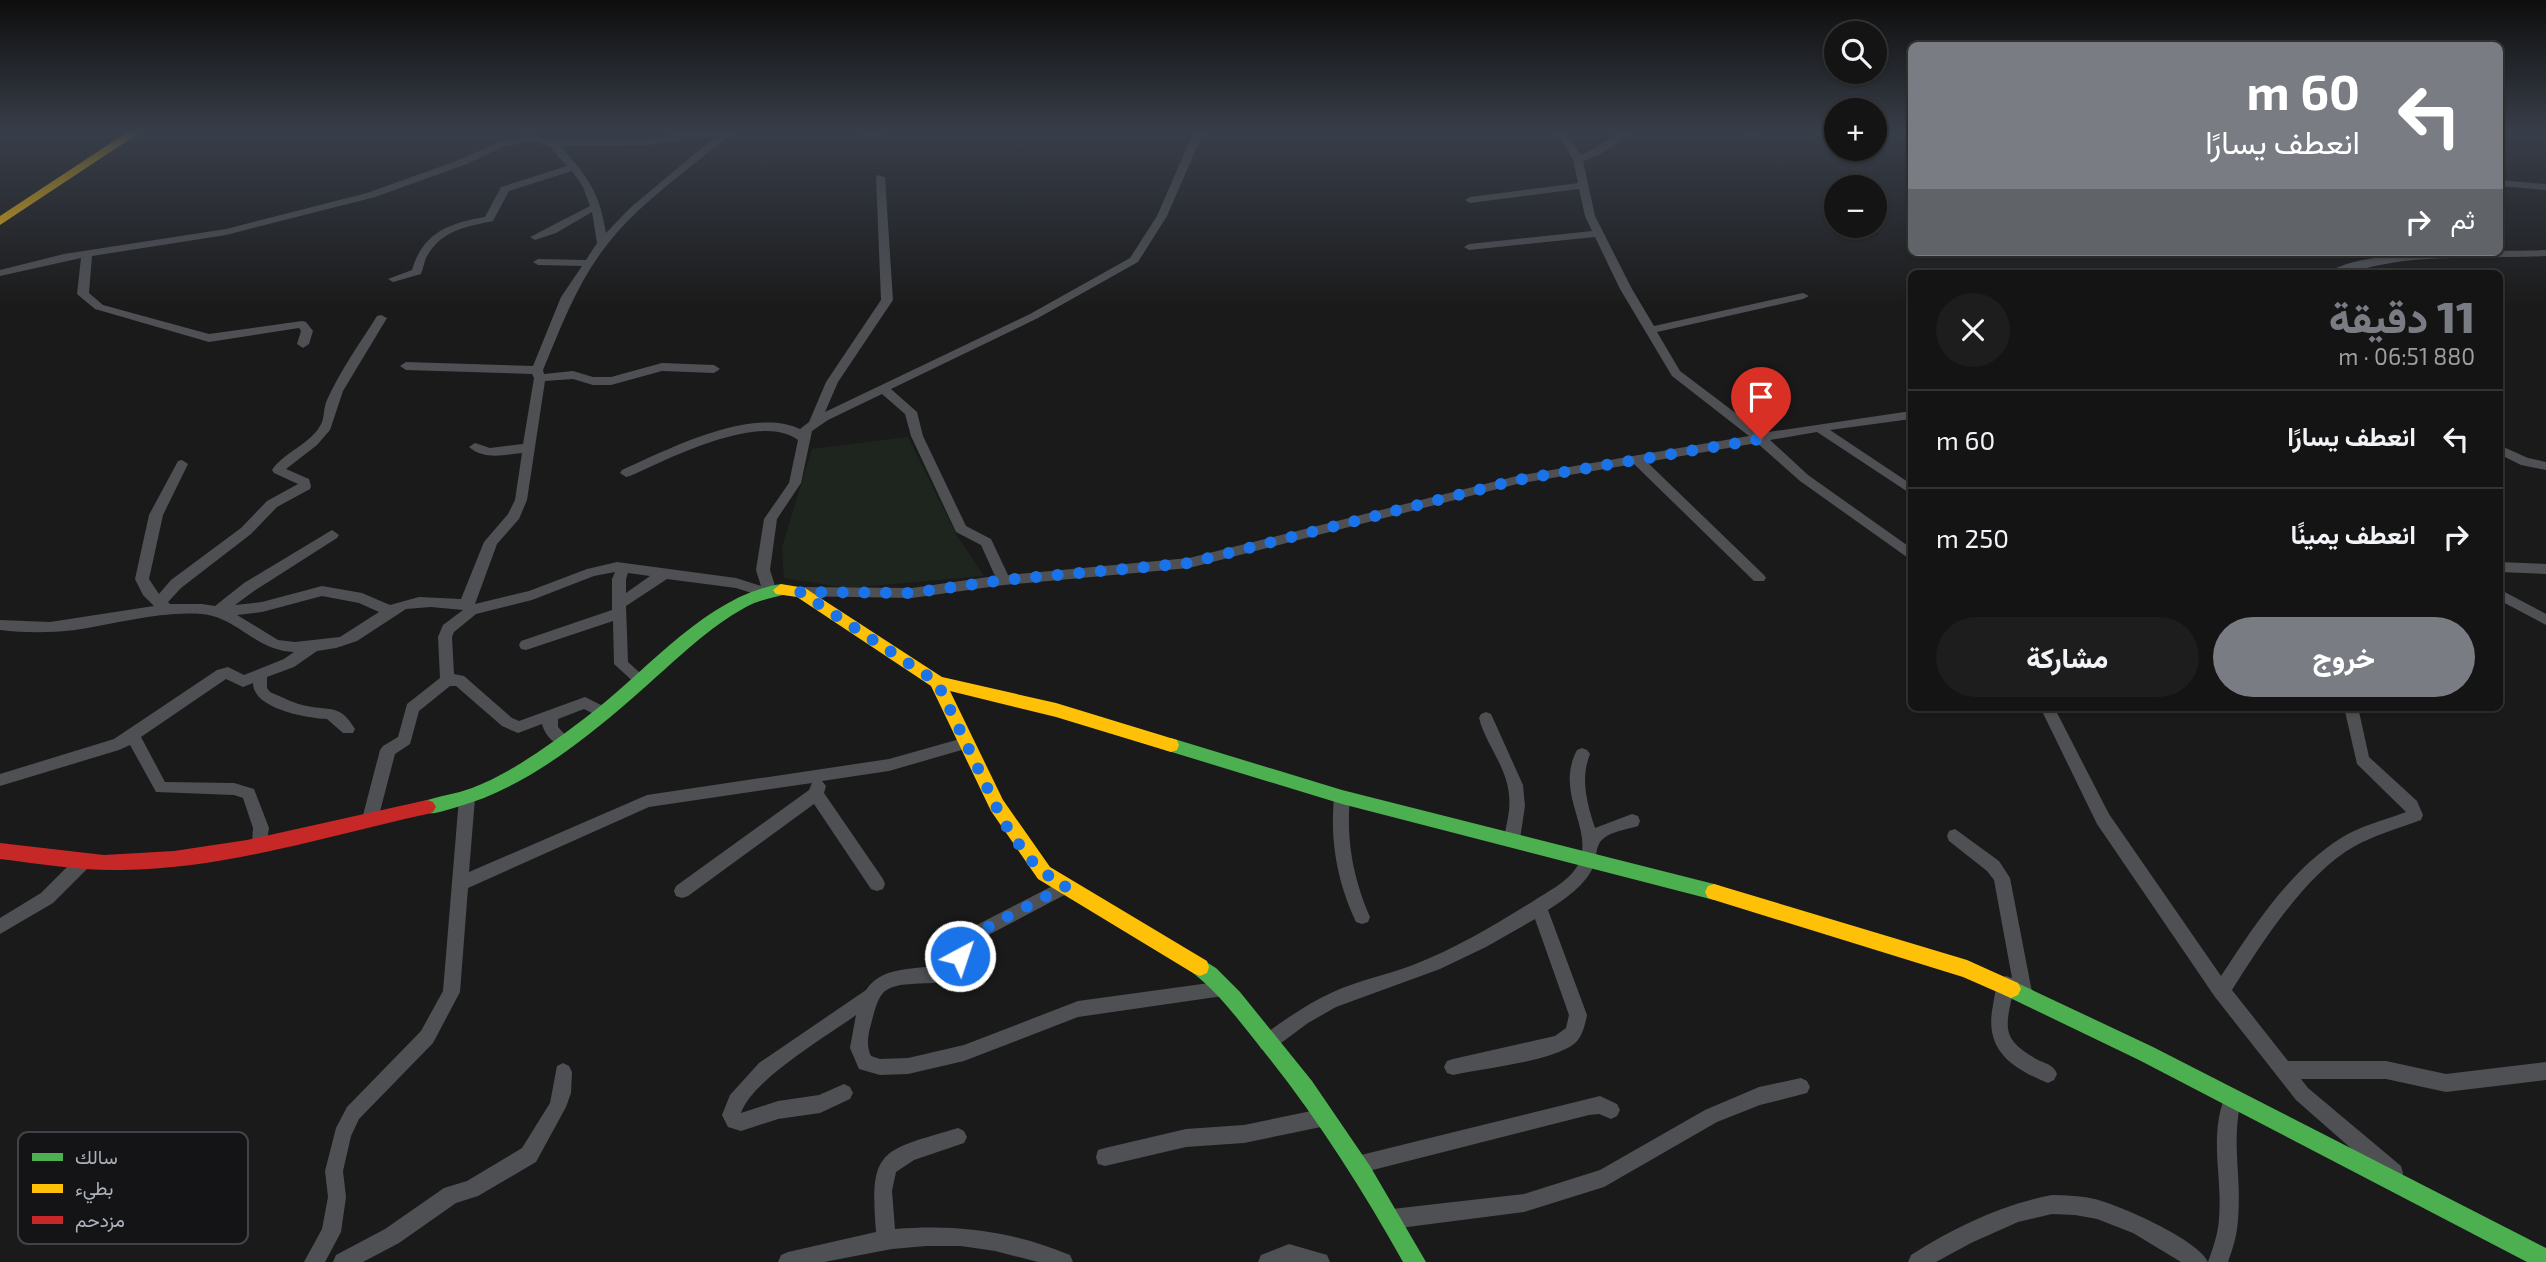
<!DOCTYPE html>
<html lang="ar">
<head>
<meta charset="utf-8">
<style>
	:root { --surface:#141414; --page:#1d1d1d; --text:#f1f3f6; --muted:#9d9ea0; --line:#333334; --accent:#797d83 }
	body { margin:0; font-family:"Exo 2",Vazirmatn,sans-serif; background:var(--page); color:var(--text); direction:rtl; height:100vh; display:flex; flex-direction:column; font-size:26px; white-space:nowrap }
	* { box-sizing:border-box; margin:0 }
	p { font-size:23px; color:var(--muted) }
	.icon { flex:none; width:38px; height:38px; fill:none; stroke:currentColor; stroke-width:2; stroke-linecap:round; stroke-linejoin:round }
	.map { position:relative; flex:1; overflow:hidden; direction:ltr }
	.drawer { position:absolute; left:1908px; top:270px; width:595px; height:441px; display:flex; flex-direction:column; background:var(--surface); border-radius:10px; box-shadow:0 2px 5px #0004,0 0 0 2px var(--line); direction:rtl }
	.drawer>* { flex:none }
	.top-card { position:absolute; left:1908px; top:42px; width:595px; height:214px; border-radius:10px; box-shadow:0 2px 5px #0004,0 0 0 2px var(--line); direction:rtl; background:#797d83; color:#fff; overflow:hidden }
	.buttons { position:absolute; left:1824px; top:21px; display:grid; gap:14px }
	.buttons a { display:grid; place-items:center; width:63px; height:63px; border-radius:50%; background:var(--surface); box-shadow:0 2px 5px #0004,0 0 0 2px var(--line); font-size:35px }
	.pin { position:absolute; display:grid; place-items:center; width:60px; height:60px; color:#fff; margin:-72px -30px; border-radius:50% 50% 50% 0; rotate:-45deg; box-shadow:0 0 7px #0007 }
	.pin .icon { rotate:45deg }
	.me { position:absolute; width:77px; margin:-38px; rotate:40deg; stroke-linejoin:round; filter:drop-shadow(0 0 5px #0008) }
	.turn { display:flex; align-items:center; gap:24px; height:147px; padding:0 28px; font-size:32px }
	.turn .icon { width:91px; height:91px; stroke-width:2.5 }
	.turn b { display:block; font-size:49px; line-height:60px }
	.then { display:flex; align-items:center; height:66px; padding:0 28px; background:#0003; gap:14px; font-size:26px }
	.round { display:grid; place-items:center; flex:none; width:74px; height:74px; border-radius:37px; background:var(--page) }
	.summary { display:flex; align-items:center; justify-content:space-between; height:119px; padding:0 28px }
	h1 { font-size:42px; font-weight:800; line-height:52px; color:var(--accent) }
	.primary-button { display:flex; gap:14px; margin-top:auto; padding:14px 28px }
	.primary-button a { flex:1; height:80px; border-radius:42px; background:var(--accent); color:#fff; font-size:28px; font-weight:800; line-height:80px; text-align:center }
	.primary-button a+a { background:var(--page); color:var(--text) }
	ul { padding:0; list-style:none }
	li { display:flex; align-items:center; gap:21px; height:98px; padding:0 28px; border-top:2px solid var(--line) }
	li div { flex:1 }
	li b { display:block; font-size:26px }
	li em { font-style:normal }
	.map>svg:first-child { display:block }
</style>
</head>
<body>
<div class="map">
<svg width="2546" height="1262" viewBox="0 0 2546 1262">
	<rect width="100%" height="100%" fill="#1a1a1a"/>
	<polygon fill="#1e251e" points="908,437 957,536 984,576 847,588 784,578 782,547 812,449"/>
	<g fill="none" stroke-linecap="round" stroke-linejoin="round">
		<g fill="#4e5053" fill-rule="evenodd">
			<path d="M711,131H743L730,135C689,169 638,204 606,246C577,283 561,327 543,370L544,374L573,371L593,377H611L662,363L714,365L720,369L714,373L662,371L611,385H593L573,379L545,381L527,500L519,519L497,544L475,604L529,591L587,569L617,562L736,578L761,586L756,570L764,519L789,483L798,440C761,411 668,459 630,476L626,477L620,473L622,470C667,450 751,406 800,429L809,422L826,382L881,300L876,175L885,177L893,300L838,382L825,412L1030,314L1130,258L1157,216L1194,131H1204L1167,216L1138,262L1038,318L891,389L917,412L923,436L966,526L991,539L1008,575L1189,558L1517,476L1749,436L1672,376L1620,289L1595,237L1469,250L1464,247L1469,244L1592,231L1585,216L1579,189L1470,203L1465,200L1470,197L1578,183L1573,159L1555,131H1565L1581,155C1599,148 1614,131 1634,131L1601,154L1583,161L1595,216L1632,289L1654,326L1803,293L1809,296L1803,299L1657,332L1680,371L1762,433L1911,411V419L1830,430L1911,484V494L1817,432L1770,440L1808,475L1911,548V560L1800,481L1757,443L1647,462L1764,575L1766,578L1764,581H1754L1634,464L1517,484L1189,568L1004,585L912,598L795,596L793,592L795,588L800,587L912,588L995,576L981,545L956,532L911,436L905,414L882,394L828,420L812,431L801,483L777,519L770,570L776,589L774,593L761,596L736,588L667,579L626,606L628,662L649,681L647,685H637L614,664L613,621L526,650L521,649L519,645L521,641L612,610V579L615,572L594,576L532,600L476,614L454,632L452,637L454,674L464,676L512,718L519,721L585,697L609,709L611,713L609,717L604,719L584,709L558,719V727L571,741L569,745C557,749 545,736 542,724L518,733L502,726L456,686H450L419,711L410,744L395,754L378,819L376,824L370,826L364,824L362,819L380,750L383,746L398,737L407,704L440,678L438,637L443,625L463,610L431,607L406,609L357,641L336,648L317,651L294,667L267,677V688L270,692C282,697 295,704 307,706C331,711 340,704 355,729L353,733H343L327,719C307,718 253,709 253,683L243,687L226,679L141,737L165,782L234,783L254,789L269,828L266,848L260,850L254,848L252,843L253,828L243,798L234,795L156,792L130,745L119,750L0,786V774L114,739L217,670L228,667L244,675L284,659L294,652C256,651 237,617 202,614C159,611 117,624 75,630C49,633 25,633 0,630V620L50,622L154,606L143,595L135,579L149,515L178,461L182,460L188,464L163,515L149,579L159,594L171,580L241,528L267,501L298,484L274,473L272,470C284,452 309,445 320,426C325,419 323,408 327,400C340,371 360,343 377,316L381,315L387,318L343,391L330,430L317,445L286,469L309,479L311,486L310,489L277,507L251,534L181,588L168,602L170,604H202L215,606L244,583L332,530L339,535L337,538L254,591L235,605L262,602L322,586L362,593L390,605L419,597L461,599L484,542L508,514L515,500L522,453C504,455 484,460 469,447L475,443L490,448L523,444L534,378L532,374L406,370L400,366L406,362L533,366L561,297L582,266L538,265L533,262L538,259L586,260L597,243L592,212L556,233L535,240L530,237L590,206L583,187L572,171L509,191L493,221C465,227 441,230 426,258C424,263 423,269 421,274L393,282L388,279L412,270C423,232 450,223 485,217L501,187L567,166L549,146L531,141L505,146L467,164L375,197L226,235L92,256L89,293L103,305L209,334L302,321L306,322L313,331L309,344L303,348L297,344L301,331L299,328L209,342L95,309L77,294L81,258L0,276V270L64,254L226,229L367,193L459,160L499,142L531,135L552,140L643,139ZM716,136L630,208L606,233C599,191 588,177 560,146L643,145ZM628,573L650,576L626,593V579ZM322,596L359,603L379,612L340,637L295,642L278,640L237,615L262,612Z"/>
			<polygon points="849,131 899,131 871,137"/>
			<polygon points="1739,131 1754,131 1758,134 1753,137"/>
			<polygon points="2499,180 2546,184 2546,190 2499,186"/>
			<path d="M2546,250V256C2498,258 2450,256 2403,261C2378,264 2353,273 2328,273C2361,247 2500,252 2546,250Z"/>
			<polygon points="2499,445 2528,458 2546,462 2546,470 2521,465 2499,454"/>
			<polygon points="2499,562 2546,564 2546,574 2499,572"/>
			<polygon points="2499,589 2546,614 2546,625 2499,600"/>
			<path d="M2040,707H2054L2109,814L2221,976C2254,926 2289,871 2341,838C2360,826 2385,820 2406,812L2357,764L2344,707H2358L2369,757L2417,801L2423,815L2421,820C2399,828 2375,835 2355,846C2306,873 2261,944 2232,990L2288,1061H2386L2446,1074L2546,1062V1080L2446,1092L2386,1079H2301L2308,1088L2401,1166L2403,1173L2401,1180L2394,1182L2387,1180L2296,1100L2215,997L2097,824Z"/>
			<path d="M1486,712L1491,714L1523,785L1525,806L1520,839L1518,844L1512,846L1506,844L1504,839C1506,825 1511,810 1509,795C1507,767 1486,745 1479,718L1481,714Z"/>
			<polygon points="967,737 972,739 974,743 972,747 889,771 822,781 826,786 824,793 883,879 885,884 883,889 877,891 871,889 814,804 688,896 682,898 676,896 674,891 676,886 809,790 812,783 649,807 468,888 460,992 433,1043 359,1119 351,1136 343,1171 346,1197 341,1232 325,1262 304,1262 322,1229 328,1197 325,1171 336,1128 347,1107 421,1031 443,991 459,798 462,793 467,792 472,793 475,798 469,872 647,795 889,759"/>
			<path d="M1582,748L1587,750L1590,754C1580,779 1587,803 1595,828L1632,814L1638,816L1640,821L1638,826C1626,830 1605,832 1599,844C1596,849 1596,859 1594,865C1586,885 1565,899 1548,910L1587,1015C1585,1025 1582,1038 1574,1044C1550,1062 1484,1068 1453,1075L1447,1073L1444,1067L1447,1061L1453,1059L1555,1036L1566,1028L1569,1015L1535,919L1486,947L1440,969L1336,1007L1308,1023L1273,1049L1267,1051L1261,1049L1258,1043L1261,1037C1284,1020 1307,1004 1333,992C1359,980 1387,975 1413,965C1457,948 1496,924 1535,900C1549,891 1571,880 1579,863C1594,828 1554,794 1577,750Z"/>
			<path d="M1342,791L1347,792L1350,797C1346,840 1353,878 1370,917L1368,922L1362,924L1356,922C1337,881 1330,842 1334,797L1337,792Z"/>
			<path d="M1955,829L1999,861L2010,878L2032,992L2029,998L2023,1000L2017,998L2014,988C2005,1029 2000,1039 2040,1061C2048,1064 2054,1066 2057,1074L2054,1080L2048,1083C2014,1069 1986,1052 1992,1011C1994,1000 1995,989 2000,978L2006,976L2012,978L1994,880L1987,871L1949,841L1947,836L1949,831Z"/>
			<polygon points="85,853 91,855 93,860 91,865 53,903 0,934 0,918 41,893 79,855"/>
			<path d="M1066,879L1072,881L1074,886L1072,891L975,942L968,953L969,965C956,995 902,974 883,993C876,1001 874,1014 871,1024C868,1035 866,1045 871,1056L880,1059L908,1058L964,1045L1078,1001L1224,981L1230,983L1233,989L1230,995L1078,1017L964,1061L908,1074L880,1075L859,1069L850,1048L856,1015C826,1037 753,1079 741,1113L778,1101L819,1095L844,1084L850,1087L853,1093L850,1099L820,1113L778,1119L741,1131L728,1127L722,1115L730,1095L759,1063L866,990C884,962 924,972 952,962L951,952L963,932Z"/>
			<polygon points="563,1063 569,1066 572,1072 571,1093 566,1107 536,1162 478,1196 456,1203 399,1243 363,1262 333,1262 336,1255 385,1229 444,1188 467,1181 522,1148 550,1103 557,1066"/>
			<polygon points="1801,1078 1807,1081 1810,1087 1807,1093 1760,1105 1717,1122 1604,1187 1524,1212 1392,1229 1385,1226 1382,1219 1385,1212 1392,1209 1524,1194 1600,1170 1705,1110 1759,1087"/>
			<path d="M2232,1091L2238,1094L2241,1100C2231,1144 2242,1177 2238,1220C2237,1235 2233,1248 2228,1262H2208C2213,1248 2218,1234 2219,1219C2223,1177 2208,1135 2226,1094Z"/>
			<polygon points="1600,1096 1617,1104 1620,1110 1617,1116 1611,1119 1599,1114 1589,1115 1357,1174 1350,1172 1348,1165 1350,1158 1357,1156"/>
			<polygon points="1326,1108 1332,1111 1335,1117 1332,1123 1326,1126 1244,1143 1186,1147 1105,1166 1098,1164 1096,1157 1098,1150 1105,1148 1186,1129 1244,1125"/>
			<path d="M958,1128L964,1131L967,1137L964,1143L914,1160L896,1172L892,1191L895,1229C957,1224 1012,1231 1070,1255L1073,1262H1038L995,1251L961,1246H926L892,1249L824,1262H778L781,1255L788,1252L876,1232C869,1147 882,1151 958,1128Z"/>
			<path d="M2052,1195C2067,1195 2081,1196 2095,1199C2119,1205 2199,1240 2208,1262H2181L2133,1233L2097,1219L2075,1215L2052,1214L2018,1222L1971,1243L1936,1262H1908L1911,1255C1953,1228 2003,1204 2052,1195Z"/>
			<polygon points="1289,1244 1327,1255 1330,1262 1258,1262 1261,1255"/>
		</g>
		<g fill="#4caf50" fill-rule="evenodd">
			<path d="M781,584L789,590L786,594C772,598 759,600 746,607C709,627 677,659 645,687C591,735 528,787 457,807C446,810 432,816 421,812L418,807L421,802C438,796 456,794 472,788C513,772 551,744 585,718C645,674 705,596 781,584Z"/>
			<polygon points="1171,738 1342,790 1714,884 1720,886 1723,892 1720,898 1714,900 1342,804 1165,750 1163,745 1165,740"/>
			<path d="M1200,958L1216,968L1240,992L1312,1081L1370,1166L1426,1262H1403C1361,1187 1315,1115 1261,1048C1240,1022 1220,994 1193,973L1191,967L1193,961Z"/>
			<polygon points="2011,980 2153,1047 2546,1248 2546,1262 2527,1262 2139,1060 2004,995 2001,989 2004,983"/>
		</g>
		<g fill="#ffc107" fill-rule="evenodd">
			<polygon points="129,131 142,131 0,225 0,216"/>
			<polygon points="781,584 805,588 942,677 1056,703 1177,740 1179,745 1177,750 1171,752 1056,717 950,691 1003,800 1050,867 1207,961 1209,967 1207,973 1200,976 1193,973 1038,879 991,811 931,686 797,597 776,594 773,590"/>
			<polygon points="1714,884 1967,960 2018,983 2021,989 2018,995 2011,998 1963,977 1714,900 1708,898 1705,892 1708,886"/>
		</g>
		<path fill="#c62828" fill-rule="evenodd" d="M427,800L433,802L436,807L433,812L427,814C327,836 225,869 122,870C81,871 41,864 0,859V843L104,855L174,851L247,840Z"/>
	</g>
	<linearGradient id="sky" x2="0" y2="1"><stop stop-color="#0e0e0e"/><stop offset="0.43" stop-color="#383e49"/><stop offset="1" stop-color="#383e49" stop-opacity="0"/></linearGradient>
	<rect width="2546" height="308" fill="url(#sky)"/>
	<g fill="none" stroke-linecap="round" stroke-linejoin="round">
		<polyline stroke="#1a73e8" stroke-width="12" stroke-dasharray="0 21.6" points="960,956 969,937 1066,886 1044,873 1027,856 1003,821 937,682 800,592 912,593 1004,580 1189,563 1517,480 1761,439"/>
	</g>
	<rect x="18" y="1132" width="230" height="112" rx="10" fill="#141416" stroke="#424348" stroke-width="2"/>
	<rect x="32" y="1153" width="31" height="8" fill="#4caf50"/>
	<rect x="32" y="1184" width="31" height="9" fill="#ffc107"/>
	<rect x="32" y="1216" width="31" height="8" fill="#c62828"/>
	<g font-size="19" fill="#acb2bb">
		<text x="75" y="1164">سالك</text>
		<text x="75" y="1195">بطيء</text>
		<text x="75" y="1227">مزدحم</text>
	</g>
</svg>
<div class="buttons">
<a><svg class="icon" aria-label="search" viewBox="0 0 24 24"><circle cx="10" cy="10" r="6"/><path d="M15 15l6 6"/></svg></a>
<a>+</a>
<a>−</a>
</div>
<div class="pin" style="left:1761px;top:439px;background:#d93025"><svg class="icon" aria-label="arrive" viewBox="0 0 24 24"><path d="M6 21V4h12l-3 4 3 4H6"/></svg></div>
<svg class="me" style="left:960px;top:956px" viewBox="-20 -20 40 40"><circle r="17" fill="#1a73e8" stroke="#fff" stroke-width="3"/><path d="M0-11L8 9 0 5-8 9z" fill="#fff"/></svg>
<div class="top-card">
<div class="turn"><svg class="icon" aria-label="left" viewBox="0 0 24 24"><path d="M17 20v-9H6M10 6l-5 5 5 5"/></svg><div><b>60 m</b>انعطف يسارًا</div></div>
<div class="then">ثم<svg class="icon" aria-label="right" viewBox="0 0 24 24"><path d="M7 20v-9h11M14 6l5 5-5 5"/></svg></div>
</div>
<section class="drawer">
<div class="summary"><div><h1>11 دقيقة</h1><p>880 m · 06:51</p></div><a class="round"><svg class="icon" aria-label="close" viewBox="0 0 24 24"><path d="M6 6l12 12M18 6L6 18"/></svg></a></div>
<ul>
<li><svg class="icon" aria-label="left" viewBox="0 0 24 24"><path d="M17 20v-9H6M10 6l-5 5 5 5"/></svg><div><b>انعطف يسارًا</b></div><em>60 m</em></li>
<li><svg class="icon" aria-label="right" viewBox="0 0 24 24"><path d="M7 20v-9h11M14 6l5 5-5 5"/></svg><div><b>انعطف يمينًا</b></div><em>250 m</em></li>
</ul>
<div class="primary-button"><a>خروج</a><a>مشاركة</a></div>
</section>
</div>
</body>
</html>
